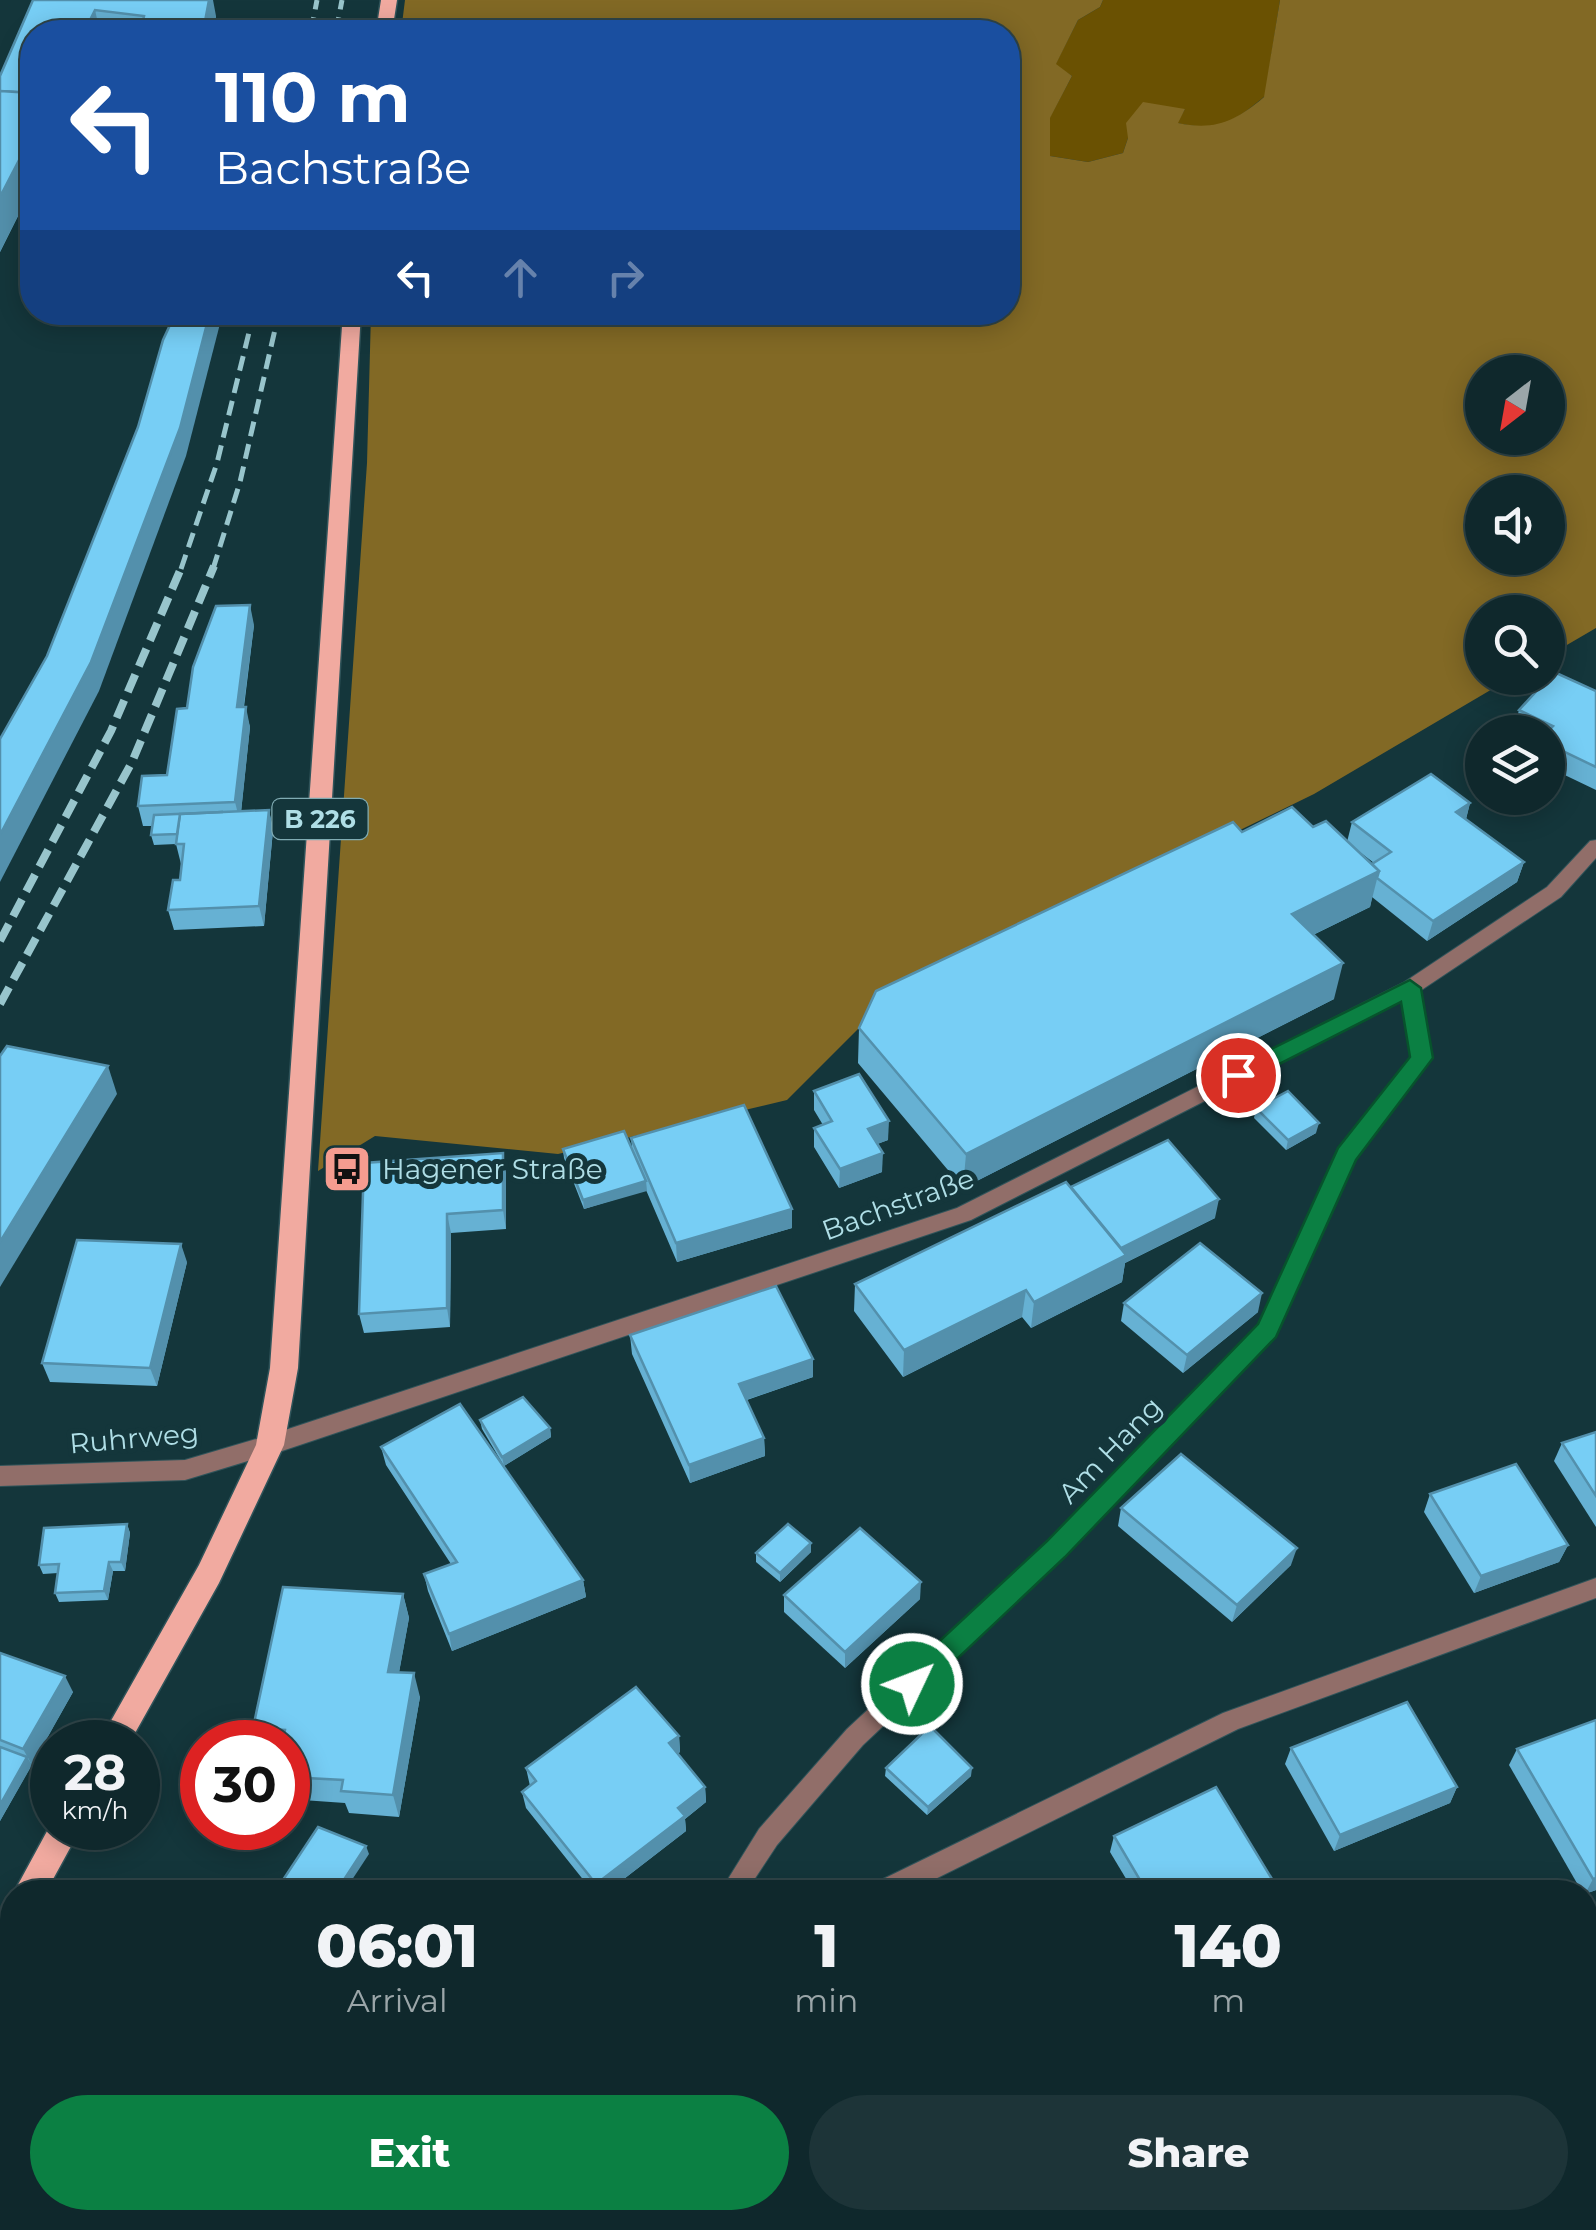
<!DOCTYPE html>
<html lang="en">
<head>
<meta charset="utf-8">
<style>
	:root { --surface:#0f282c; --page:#1d3438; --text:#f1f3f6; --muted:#9ba6a9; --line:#2f4448; --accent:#0b8043 }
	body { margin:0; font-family:Montserrat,sans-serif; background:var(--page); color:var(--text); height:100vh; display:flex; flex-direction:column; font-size:38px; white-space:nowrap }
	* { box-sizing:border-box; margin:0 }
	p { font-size:32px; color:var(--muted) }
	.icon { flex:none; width:55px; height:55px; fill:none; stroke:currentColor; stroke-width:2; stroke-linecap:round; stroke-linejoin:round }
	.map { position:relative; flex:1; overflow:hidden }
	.details { position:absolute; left:0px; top:1880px; width:1598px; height:350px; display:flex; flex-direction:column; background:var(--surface); border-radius:40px 40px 0 0; box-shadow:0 5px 25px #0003,0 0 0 2px var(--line) }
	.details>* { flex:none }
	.hud { position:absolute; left:20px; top:20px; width:1000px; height:305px; border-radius:40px; box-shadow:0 5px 25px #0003,0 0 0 2px var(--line); background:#1a4fa0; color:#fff; overflow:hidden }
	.needle { width:65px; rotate:211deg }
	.buttons { position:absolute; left:1465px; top:355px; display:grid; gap:20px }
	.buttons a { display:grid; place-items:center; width:100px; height:100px; border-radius:50%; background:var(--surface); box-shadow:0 5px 25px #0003,0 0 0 2px var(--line); font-size:50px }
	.speed { position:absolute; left:30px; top:1720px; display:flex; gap:20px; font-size:50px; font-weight:700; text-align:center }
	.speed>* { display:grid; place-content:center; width:130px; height:130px; border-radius:50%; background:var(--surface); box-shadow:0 5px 25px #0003,0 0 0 2px var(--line); line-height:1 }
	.speed small { font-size:25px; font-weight:400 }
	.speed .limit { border:15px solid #d22; background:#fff; color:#111 }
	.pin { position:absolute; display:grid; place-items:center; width:85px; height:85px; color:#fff; margin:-42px; border:5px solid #fff; border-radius:50%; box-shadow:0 2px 10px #0007 }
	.me { position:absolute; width:110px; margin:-55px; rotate:47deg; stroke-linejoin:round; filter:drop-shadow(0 0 8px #0008) }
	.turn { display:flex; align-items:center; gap:35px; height:210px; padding:0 30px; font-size:45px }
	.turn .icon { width:130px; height:130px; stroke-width:2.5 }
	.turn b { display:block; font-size:70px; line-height:85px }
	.lanes { display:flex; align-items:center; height:95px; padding:0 30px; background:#0003; justify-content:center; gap:50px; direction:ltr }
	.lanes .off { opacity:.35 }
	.eta { display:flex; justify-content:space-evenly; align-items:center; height:170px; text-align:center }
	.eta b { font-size:60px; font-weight:800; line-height:70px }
	.action { display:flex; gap:20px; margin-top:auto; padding:20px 30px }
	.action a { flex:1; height:115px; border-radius:60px; background:var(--accent); color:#fff; font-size:40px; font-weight:800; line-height:115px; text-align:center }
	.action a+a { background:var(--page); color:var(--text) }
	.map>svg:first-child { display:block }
</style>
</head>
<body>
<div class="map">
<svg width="1596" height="2230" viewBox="0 0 1596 2230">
	<rect width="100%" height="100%" fill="#14363b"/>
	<path fill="#6a5102" d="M1103,0H1280L1265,96C1233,123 1218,132 1177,123L1185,109L1128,138L1123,153L1088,162L1050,156V117L1072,76L1055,65L1078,20L1100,7Z"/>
	<g fill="#826925" fill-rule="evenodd">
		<path d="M405,0H1103L1100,7L1078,20L1056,64L1072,76L1050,118V156L1088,162L1123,153L1128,138L1126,123L1143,102L1185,109L1178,123C1215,131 1236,121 1264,97L1280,0H1596V628L1548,656V612H1482V678H1511L1314,794L884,1003L787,1100L558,1154L375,1136L318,1171L367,463L371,313L1008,312V32H401ZM1482,372H1548V438H1482ZM1482,492H1548V558H1482Z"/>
		<polygon points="1596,2149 1596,2230 1455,2230 1477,2218 1585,2218 1585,2155"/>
	</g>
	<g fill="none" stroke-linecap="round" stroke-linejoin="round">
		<g stroke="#30545a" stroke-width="2">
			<g id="minor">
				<polygon points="1410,981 1420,988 1431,1058 1354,1159 1275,1336 1064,1556 863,1745 777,1845 746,1892 720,1892 759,1829 847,1729 1048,1542 1259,1324 1339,1149 1411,1057 1400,988"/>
				<polygon points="270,1435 278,1438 281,1445 278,1452 185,1480 0,1486 0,1466 185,1460"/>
				<polygon points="1596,1578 1596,1598 1238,1729 909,1892 872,1892 875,1883 1223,1713"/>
			</g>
		</g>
		<g stroke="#30545a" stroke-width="2">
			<polygon id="tertiary" points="1596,840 1596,858 1561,897 1417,993 971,1220 270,1455 262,1452 259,1445 262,1438 270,1435 957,1208 1403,983 1547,887 1590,841"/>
		</g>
		<g stroke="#30545a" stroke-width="3">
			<g id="primary">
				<polygon points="381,0 397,0 392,32 376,32"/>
				<polygon points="343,312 361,312 298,1368 284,1445 219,1583 130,1742 99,1742 199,1565 256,1445 270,1368"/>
				<polygon points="52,1822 52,1828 81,1828 46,1892 14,1892"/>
				<polygon points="12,1907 12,1953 0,1960 0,1913"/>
			</g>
		</g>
		<use href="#minor" fill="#916e69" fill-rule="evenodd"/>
		<use href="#tertiary" fill="#916e69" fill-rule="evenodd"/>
		<use href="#primary" fill="#f1aaa0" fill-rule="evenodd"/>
		<g stroke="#98c5cc" stroke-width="5" stroke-dasharray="15 8" stroke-linecap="butt">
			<polyline points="311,32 317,0"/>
			<polyline points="336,32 342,0"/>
			<polyline points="181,569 217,463 254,312"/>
			<polyline points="213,569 240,482 279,312"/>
		</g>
		<g stroke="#98c5cc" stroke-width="8" stroke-dasharray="19 9" stroke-linecap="butt">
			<polyline points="0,941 111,731 182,566"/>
			<polyline points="0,1004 132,762 214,566"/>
		</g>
	</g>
	<g fill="#66b1d3" fill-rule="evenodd">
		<polygon points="33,0 216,16 213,32 32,32 32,188 0,252 0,76"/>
		<polygon points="254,625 244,707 250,727 241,812 269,810 273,830 264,926 174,930 168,910 180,880 181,864 176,844 154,845 151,835 152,826 143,826 138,806 167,775 187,708"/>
		<polygon points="1596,691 1596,790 1548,767 1548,732 1518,732 1514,730 1519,710"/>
		<path d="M1470,803L1466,819L1524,862L1517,882L1427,941L1372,897L1370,907L1313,935L1334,999L963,1188L858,1063L859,1028L1242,832L1313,827L1347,842L1352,822ZM1352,846L1374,863L1372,864Z"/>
		<polygon points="814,1091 888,1140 877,1144 882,1172 839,1188 814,1147 814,1128 823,1125 814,1110"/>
		<polygon points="1256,1108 1316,1133 1286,1150 1254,1118"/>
		<polygon points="631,1138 792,1228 677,1262 646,1190 584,1209 564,1158 563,1149 632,1148"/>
		<polygon points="364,1163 506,1172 506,1229 451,1233 450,1327 364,1333 359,1314"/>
		<polygon points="1071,1187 1215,1218 1125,1263 1122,1282 1031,1328 1022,1317 903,1377 854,1311 855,1284"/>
		<polygon points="187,1262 157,1386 50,1382 42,1363"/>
		<polygon points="1124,1303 1258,1312 1183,1373 1121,1321"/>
		<polygon points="630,1335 813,1359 813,1377 747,1400 764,1438 765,1456 690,1483 632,1354"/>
		<polygon points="480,1420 550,1428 551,1437 504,1466 482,1429"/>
		<polygon points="1596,1432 1596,1527 1554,1461 1562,1443"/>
		<polygon points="381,1447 583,1580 586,1597 452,1651 428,1591 424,1574 451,1564 386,1465"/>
		<polygon points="1430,1494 1568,1545 1559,1562 1474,1593 1424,1512"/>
		<polygon points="1121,1508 1291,1565 1232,1622 1118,1526"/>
		<polygon points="127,1524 130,1533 125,1571 113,1571 108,1600 59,1602 55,1593 58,1573 43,1574 39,1565"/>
		<polygon points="811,1543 811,1552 780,1582 756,1562 756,1553"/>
		<polygon points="403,1594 409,1618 399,1672 420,1697 399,1817 349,1813 345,1803 288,1799 288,1742 258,1742 253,1728"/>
		<polygon points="784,1595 920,1599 845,1668 784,1612"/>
		<polygon points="0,1653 73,1692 0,1821"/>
		<polygon points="1596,1720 1596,1890 1585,1894 1582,1892 1509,1765 1517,1749"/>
		<polygon points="679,1736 680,1752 677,1754 705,1787 706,1802 685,1819 686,1831 607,1892 593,1892 526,1808 522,1792 530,1786 526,1768"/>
		<polygon points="1291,1748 1457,1787 1450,1803 1334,1851 1285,1764"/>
		<polygon points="886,1768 971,1776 927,1815 885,1776"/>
		<polygon points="1114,1836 1272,1892 1134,1892 1110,1852"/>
		<polygon points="12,2004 12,2108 0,2104 0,2028"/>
	</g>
	<g fill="#5390ac">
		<polygon points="209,0 213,0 216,16 213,32 203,32"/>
		<polygon points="95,10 100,32 84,32"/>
		<polygon points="32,135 32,188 0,252 0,197"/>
		<polygon points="210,312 223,312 186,456 99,691 0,882 0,835"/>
		<polygon points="250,605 254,625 241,727 237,707"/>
		<polygon points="246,707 250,727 240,822 235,802"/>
		<polygon points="1470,803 1465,823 1456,812"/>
		<polygon points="269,810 273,830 264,926 259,906"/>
		<polygon points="1524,862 1517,882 1427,941 1433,921"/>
		<polygon points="1379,871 1370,907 1284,949 1292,914"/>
		<polygon points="1343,963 1334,999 963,1188 966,1154"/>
		<polygon points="108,1066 117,1094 0,1287 0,1242"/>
		<polygon points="889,1121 888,1140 867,1148 868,1129"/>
		<polygon points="1319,1123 1316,1133 1286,1150 1288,1140"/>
		<polygon points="503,1153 506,1172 506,1229 503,1210"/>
		<polygon points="883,1153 882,1172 839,1188 840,1169"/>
		<polygon points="646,1181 647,1191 584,1209 583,1200"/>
		<polygon points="1219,1199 1215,1218 1125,1263 1122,1282 1031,1328 1034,1302 1115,1251"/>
		<polygon points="792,1209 792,1228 677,1262 676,1243"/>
		<polygon points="447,1214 451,1233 450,1327 447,1308"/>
		<polygon points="181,1244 187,1262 157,1386 150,1368"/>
		<polygon points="1026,1290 1022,1317 903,1377 904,1350"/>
		<polygon points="1262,1293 1258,1312 1183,1373 1187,1355"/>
		<polygon points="813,1359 813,1377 740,1402 739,1384"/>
		<polygon points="550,1428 551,1437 504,1466 502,1457"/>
		<polygon points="764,1438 765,1456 690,1483 689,1465"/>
		<polygon points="127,1524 130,1533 125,1571 121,1562"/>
		<polygon points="811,1543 811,1552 780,1582 780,1573"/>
		<polygon points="1568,1545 1559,1562 1474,1593 1481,1576"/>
		<polygon points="1297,1548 1291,1565 1232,1622 1237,1605"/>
		<polygon points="109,1562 113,1571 108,1600 104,1591"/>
		<polygon points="583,1580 586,1597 452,1651 449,1634"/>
		<polygon points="921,1582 920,1599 845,1668 845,1652"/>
		<polygon points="403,1594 409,1618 395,1695 388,1672"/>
		<polygon points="414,1673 420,1697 399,1817 393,1795"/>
		<polygon points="65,1676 73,1692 32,1765 23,1749"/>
		<polygon points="679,1736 680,1752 670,1759 669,1743"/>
		<polygon points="27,1757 32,1765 0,1821 0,1805"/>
		<polygon points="972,1768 971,1776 927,1815 928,1807"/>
		<polygon points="705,1787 706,1802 685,1819 686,1831 607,1892 597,1892 596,1884 678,1808"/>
		<polygon points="1457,1787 1450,1803 1334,1851 1340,1835"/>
		<polygon points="366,1846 369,1854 344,1892 336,1892"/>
		<polygon points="1596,1878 1596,1890 1585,1894 1593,1879"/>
		<polygon points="1275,1884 1272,1892 1258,1892"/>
		<polygon points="493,2218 505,2218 497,2230 485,2230"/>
		<polygon points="787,2218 794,2219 787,2230 779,2230"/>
	</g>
	<g fill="#77cef5" stroke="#5390ac" stroke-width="2.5">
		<polygon points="33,0 209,0 203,32 140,32 144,16 95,10 84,32 32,32 32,93 0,91 0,76"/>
		<polygon points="0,91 32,93 32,135 0,197"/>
		<polygon points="176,312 210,312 180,428 91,662 0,835 0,739 47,656 138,427 163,340"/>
		<polygon points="250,605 237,707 246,707 235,802 138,806 142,776 167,775 177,709 187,708 193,667 216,606"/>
		<polygon points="1554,672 1596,691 1596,767 1548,744 1547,732 1553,726 1519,710"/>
		<polygon points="1431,774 1470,803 1456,812 1524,862 1433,921 1377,878 1379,871 1372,864 1391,852 1352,822"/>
		<polygon points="1292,807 1313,827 1326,821 1379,871 1292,914 1343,963 966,1154 859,1028 876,991 1233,822 1242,832"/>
		<polygon points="269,810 259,906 168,910 173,880 180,880 184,844 176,844 180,814"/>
		<polygon points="223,812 180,814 177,834 151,835 154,815"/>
		<polygon points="7,1046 108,1066 0,1242 0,1056"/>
		<polygon points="859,1074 889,1121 868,1129 883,1153 840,1169 814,1128 832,1121 814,1091"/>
		<polygon points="1288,1091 1319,1123 1288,1140 1256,1108"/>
		<polygon points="744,1105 792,1209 676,1243 631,1138"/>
		<polygon points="624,1131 646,1181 583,1200 563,1149"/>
		<polygon points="1168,1140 1219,1199 1121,1248 1071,1187"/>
		<polygon points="503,1153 503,1210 447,1214 447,1308 359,1314 364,1163"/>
		<polygon points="1066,1182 1126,1255 1034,1302 1026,1290 904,1350 855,1284"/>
		<polygon points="77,1240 181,1244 150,1368 42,1363"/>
		<polygon points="1200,1243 1262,1293 1187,1355 1124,1303"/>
		<polygon points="776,1286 813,1359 739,1384 764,1438 689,1465 630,1335"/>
		<polygon points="523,1397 550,1428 502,1457 480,1420"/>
		<polygon points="460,1404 583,1580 449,1634 424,1574 457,1562 381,1447"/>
		<polygon points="1596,1432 1596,1496 1562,1443"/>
		<polygon points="1181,1454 1297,1548 1237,1605 1121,1508"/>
		<polygon points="1516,1464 1568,1545 1481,1576 1430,1494"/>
		<polygon points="127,1524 121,1562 109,1562 104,1591 55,1593 59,1564 39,1565 44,1528"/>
		<polygon points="788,1524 811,1543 780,1573 756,1553"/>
		<polygon points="860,1528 921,1582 845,1652 784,1595"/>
		<polygon points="283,1587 403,1594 388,1672 414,1673 393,1795 341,1791 343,1780 288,1777 288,1742 283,1742 285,1730 253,1728"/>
		<polygon points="0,1653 65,1676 23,1749 0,1740"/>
		<polygon points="636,1687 679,1736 669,1743 705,1787 678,1808 685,1816 596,1884 522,1792 536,1781 526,1768"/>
		<polygon points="1407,1702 1457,1787 1340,1835 1291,1748"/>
		<polygon points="1596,1720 1596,1878 1593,1879 1517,1749"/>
		<polygon points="930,1726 972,1768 928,1807 886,1768"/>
		<polygon points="0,1747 27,1757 0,1805"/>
		<polygon points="1216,1787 1275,1884 1258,1892 1147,1892 1114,1836"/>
		<polygon points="318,1827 366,1846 336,1892 275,1892"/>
		<polygon points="12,2004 12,2098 0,2094 0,2028"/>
		<polygon points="343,2218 493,2218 485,2230 334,2230"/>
		<polygon points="636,2218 787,2218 779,2230 628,2230"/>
	</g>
	<polygon fill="#0b8043" stroke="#07532c" stroke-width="2.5" points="1410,980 1421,988 1433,1058 1356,1160 1276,1337 1065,1557 922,1692 912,1696 903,1692 899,1684 903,1675 1047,1541 1258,1324 1338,1148 1410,1057 1401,1002 1246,1081 1231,1081 1231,1069"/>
	<defs>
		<g id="bus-square" transform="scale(2.5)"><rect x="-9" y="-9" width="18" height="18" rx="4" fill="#f59c90" stroke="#14363b"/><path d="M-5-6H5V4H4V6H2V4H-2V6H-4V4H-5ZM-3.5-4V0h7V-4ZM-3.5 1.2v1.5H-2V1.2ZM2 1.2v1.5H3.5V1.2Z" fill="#111"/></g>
	</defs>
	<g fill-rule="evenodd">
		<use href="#bus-square" x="347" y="1169"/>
	</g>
	<g text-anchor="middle" stroke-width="10" stroke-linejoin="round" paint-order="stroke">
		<rect fill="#14363b" stroke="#80acb3" stroke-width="2.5" x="272.5" y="799" width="95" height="40" rx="8"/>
		<g font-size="25" font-weight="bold" fill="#afdee6">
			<text x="320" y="828">B 226</text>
		</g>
		<g font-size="28" fill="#afdee6" stroke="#14363b" text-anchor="start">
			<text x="382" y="1179">Hagener Straße</text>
		</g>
		<g font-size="28" fill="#afdee6" stroke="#14363b">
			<text transform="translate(898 1204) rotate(-20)" y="10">Bachstraße</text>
			<text transform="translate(134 1438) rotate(-5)" y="10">Ruhrweg</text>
			<text transform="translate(1110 1450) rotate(-46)" y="10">Am Hang</text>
		</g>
	</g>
</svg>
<div class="buttons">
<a><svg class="needle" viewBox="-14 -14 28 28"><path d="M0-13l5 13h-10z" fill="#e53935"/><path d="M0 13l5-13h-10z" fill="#9ba6a9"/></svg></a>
<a><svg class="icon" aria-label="sound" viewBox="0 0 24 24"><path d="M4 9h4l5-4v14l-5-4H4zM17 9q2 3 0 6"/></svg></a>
<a><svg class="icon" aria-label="search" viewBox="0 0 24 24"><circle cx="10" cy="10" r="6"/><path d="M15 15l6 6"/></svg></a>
<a><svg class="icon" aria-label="layers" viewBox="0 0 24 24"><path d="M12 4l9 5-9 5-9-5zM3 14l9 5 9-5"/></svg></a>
</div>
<div class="speed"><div>28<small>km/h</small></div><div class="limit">30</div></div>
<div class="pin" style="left:1238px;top:1075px;background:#d93025"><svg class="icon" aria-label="arrive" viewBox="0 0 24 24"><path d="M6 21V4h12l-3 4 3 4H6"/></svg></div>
<svg class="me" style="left:912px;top:1684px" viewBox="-20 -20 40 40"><circle r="17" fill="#0b8043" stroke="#fff" stroke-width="3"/><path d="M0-11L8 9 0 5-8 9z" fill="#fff"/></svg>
<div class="hud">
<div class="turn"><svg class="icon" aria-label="left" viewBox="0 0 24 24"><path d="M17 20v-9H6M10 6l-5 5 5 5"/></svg><div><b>110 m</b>Bachstraße</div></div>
<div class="lanes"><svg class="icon" aria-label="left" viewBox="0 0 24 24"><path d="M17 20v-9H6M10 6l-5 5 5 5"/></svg><svg class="icon off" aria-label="ahead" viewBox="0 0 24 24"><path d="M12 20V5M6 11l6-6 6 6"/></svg><svg class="icon off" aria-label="right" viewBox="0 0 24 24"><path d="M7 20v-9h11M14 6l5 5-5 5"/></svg></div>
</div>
<section class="details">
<div class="eta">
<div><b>06:01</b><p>Arrival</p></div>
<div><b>1</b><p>min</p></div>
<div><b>140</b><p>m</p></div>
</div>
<div class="action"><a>Exit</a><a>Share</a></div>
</section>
</div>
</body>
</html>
